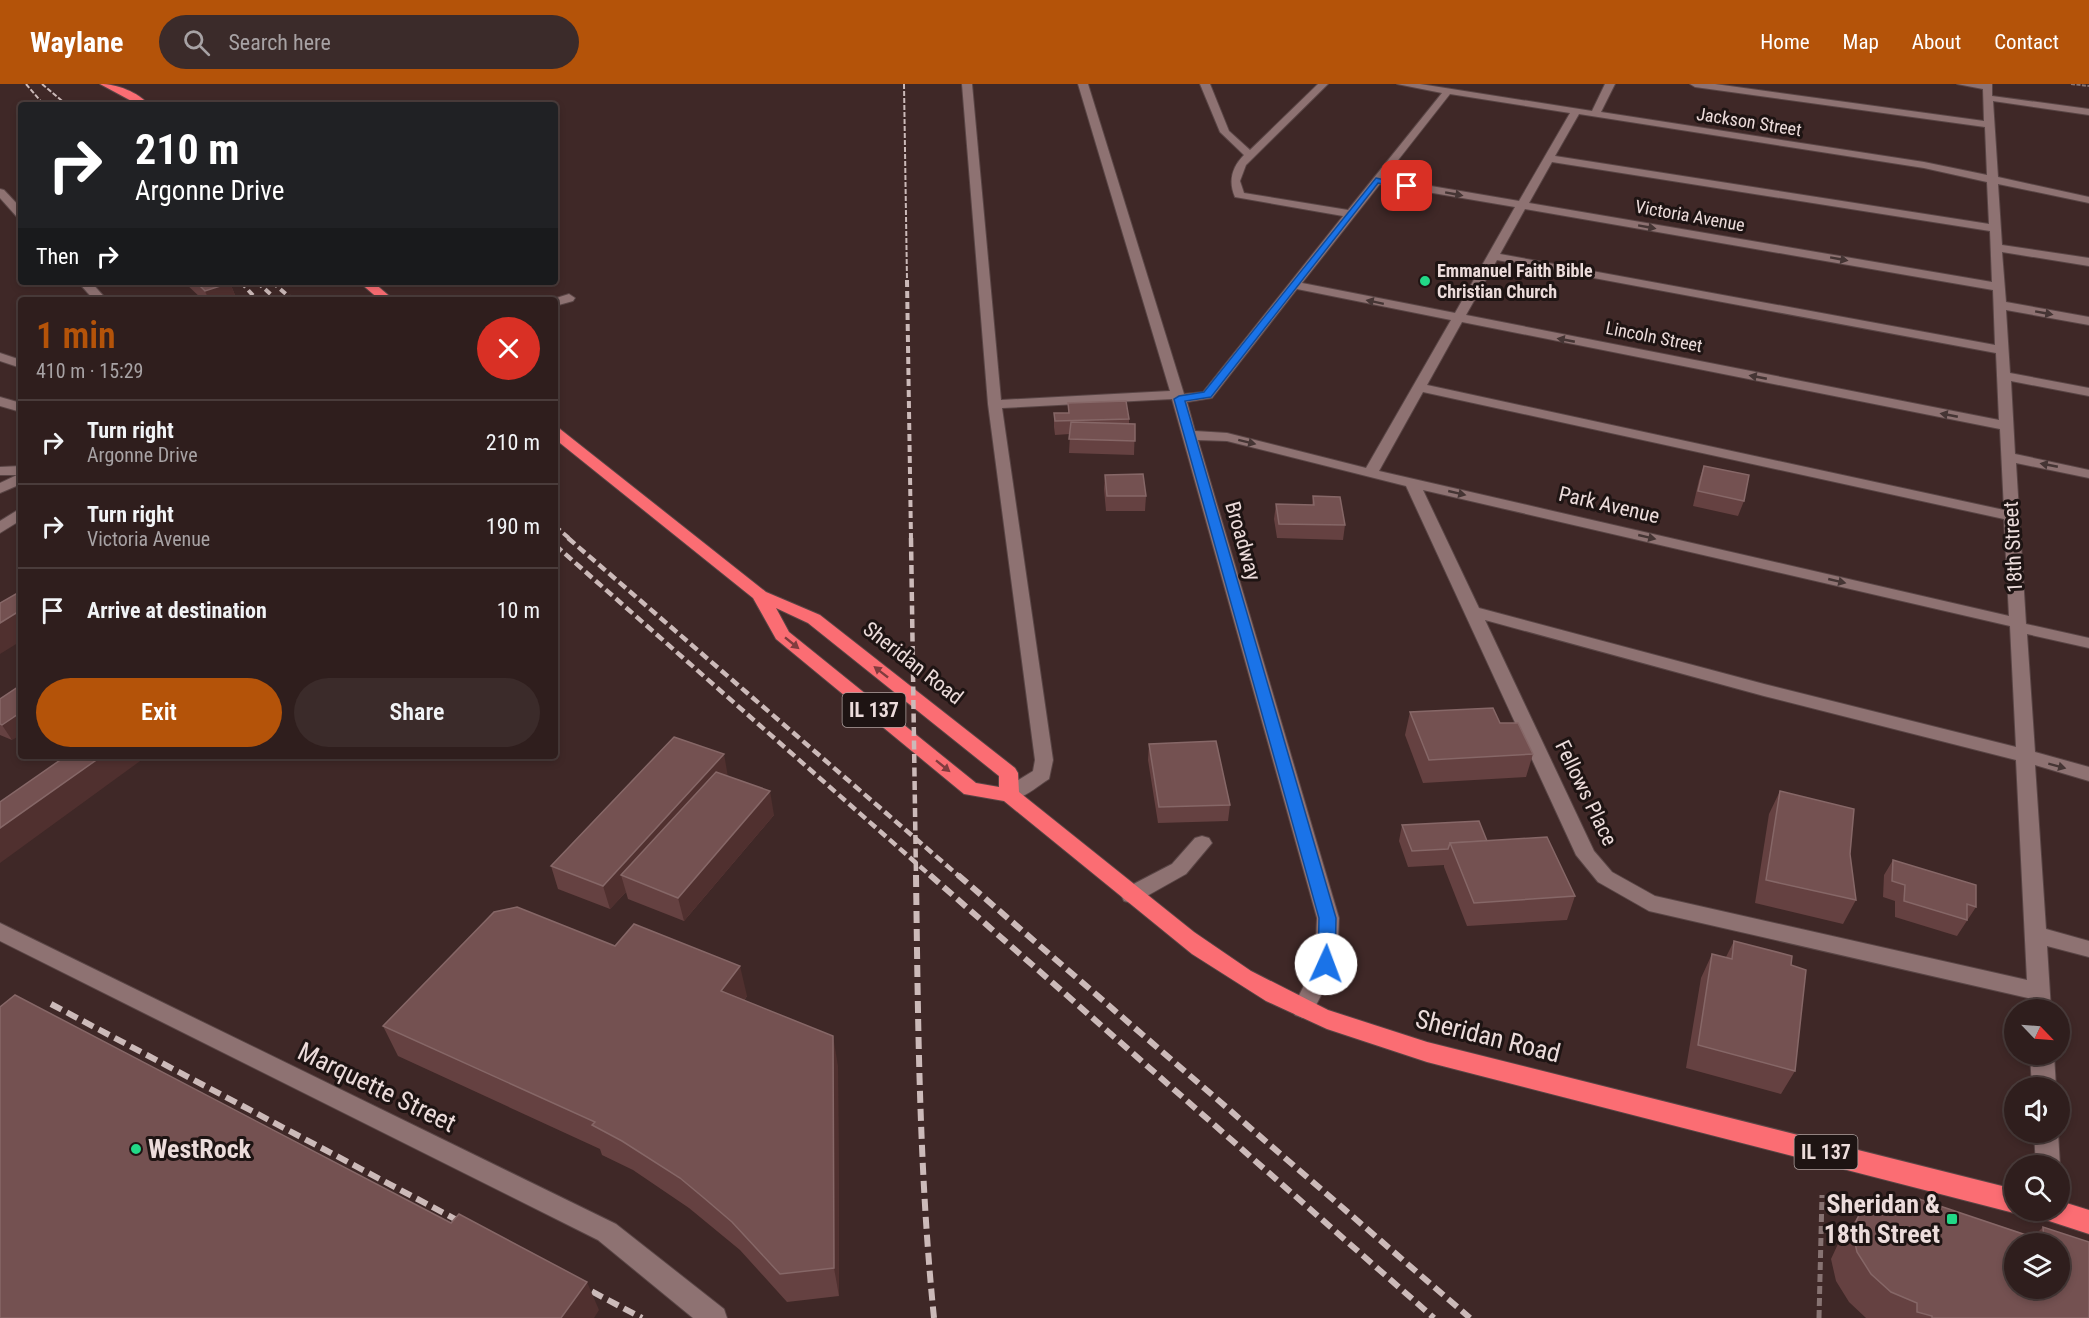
<!DOCTYPE html>
<html lang="en">
<head>
<meta charset="utf-8">
<style>
	:root { --surface:#2f1e1d; --page:#3b2b2a; --text:#f1f3f6; --muted:#a7a2a4; --line:#4a3c3b; --accent:#b45309 }
	body { margin:0; font-family:"Roboto Condensed",sans-serif; background:var(--page); color:var(--text); height:100vh; display:flex; flex-direction:column; font-size:22px; white-space:nowrap }
	* { box-sizing:border-box; margin:0 }
	p { font-size:20px; color:var(--muted) }
	.icon { flex:none; width:33px; height:33px; fill:none; stroke:currentColor; stroke-width:2; stroke-linecap:round; stroke-linejoin:round }
	.map { position:relative; flex:1; overflow:hidden }
	.sheet { position:absolute; left:18px; top:213px; width:540px; height:462px; display:flex; flex-direction:column; background:var(--surface); border-radius:6px; box-shadow:0 3px 9px #0003,0 0 0 2px var(--line) }
	.sheet>* { flex:none }
	.guide { position:absolute; left:18px; top:18px; width:540px; height:183px; border-radius:6px; box-shadow:0 3px 9px #0003,0 0 0 2px var(--line); background:#202124; color:#fff; overflow:hidden }
	.needle { width:39px; rotate:115deg }
	.buttons { position:absolute; left:2004px; top:915px; display:grid; gap:12px }
	.buttons a { display:grid; place-items:center; width:66px; height:66px; border-radius:50%; background:var(--surface); box-shadow:0 3px 9px #0003,0 0 0 2px var(--line); font-size:30px }
	.pin { position:absolute; display:grid; place-items:center; width:51px; height:51px; color:#fff; margin:-26px; border-radius:12px; box-shadow:0 3px 9px #0006 }
	.me { position:absolute; width:66px; margin:-33px; rotate:2deg; stroke-linejoin:round; filter:drop-shadow(0 0 4px #0008) }
	.turn { display:flex; align-items:center; gap:21px; height:126px; padding:0 18px; font-size:27px }
	.turn .icon { width:78px; height:78px; stroke-width:2.5 }
	.turn b { display:block; font-size:42px; line-height:51px }
	.then { display:flex; align-items:center; height:57px; padding:0 18px; background:#0003; gap:12px; font-size:22px }
	.round { display:grid; place-items:center; flex:none; width:63px; height:63px; border-radius:32px; background:var(--page) }
	.summary { display:flex; align-items:center; justify-content:space-between; height:102px; padding:0 18px }
	h1 { font-size:36px; font-weight:600; line-height:45px; color:var(--accent) }
	.action { display:flex; gap:12px; margin-top:auto; padding:12px 18px }
	.action a { flex:1; height:69px; border-radius:36px; background:var(--accent); color:#fff; font-size:24px; font-weight:600; line-height:69px; text-align:center }
	.action a+a { background:var(--page); color:var(--text) }
	ul { padding:0; list-style:none }
	li { display:flex; align-items:center; gap:18px; height:84px; padding:0 18px; border-top:2px solid var(--line) }
	li div { flex:1 }
	li b { display:block; font-size:22px }
	li em { font-style:normal }
	header { display:flex; align-items:center; gap:36px; box-sizing:border-box; height:84px; padding:0 30px; background:var(--accent); color:#fff }
	header strong { font-size:28px }
	nav { display:flex; gap:33px; margin-inline-start:auto; font-size:21px }
	.search { width:420px; height:54px; background:var(--page); display:flex; align-items:center; gap:15px; box-sizing:border-box; padding:0 21px; border-radius:33px; color:var(--muted); font-size:22px }
	.map>svg:first-child { display:block }
</style>
</head>
<body>
<header>
<strong>Waylane</strong>
<div class="search"><svg class="icon" aria-label="search" viewBox="0 0 24 24"><circle cx="10" cy="10" r="6"/><path d="M15 15l6 6"/></svg>Search here</div>
<nav><a>Home</a><a>Map</a><a>About</a><a>Contact</a></nav>
</header>
<div class="map">
<svg width="2089" height="1234" viewBox="0 0 2089 1234">
	<rect width="100%" height="100%" fill="#3f2827"/>
	<g fill="none" stroke-linecap="round" stroke-linejoin="round">
		<g stroke="#594545" stroke-width="2">
			<g id="minor">
				<path d="M962,0H972L1001,316L1170,307L1078,0H1088L1184,310L1203,308L1343,132L1235,113C1228,97 1232,83 1244,71L1220,48L1200,0H1210L1229,47L1250,66L1318,0H1328L1246,81L1240,97L1244,109L1348,126L1442,9L1397,0H1420L1592,27L1605,0H1615L1601,28L1924,78L1987,91L1985,43L1695,3L1690,0H1715L1984,37L1983,5L1957,0H1992V12L2089,25V31L1993,17L1998,93L2089,113V119L1998,100L2002,161L2089,174V182L2002,168L2006,218L2089,233V241L2006,226L2010,289L2089,304V312L2011,297L2015,370L2089,386V394L2016,379L2026,540L2089,554V564L2027,550L2035,668L2089,683V697L2035,681L2046,845L2089,857V873L2047,862L2051,926H2029L2028,914L1649,827L1598,798L1576,771L1406,402L1227,357L1198,356L1339,834L1337,880L1311,931L1303,934L1295,931L1292,925L1315,880L1317,834L1172,315L1002,324L1053,676L1049,695C1036,703 1018,720 1002,716L999,711L1002,706L1033,687L1035,676L988,320ZM1450,10L1570,29L1519,117L1384,94ZM1579,30L1924,84L1987,98L1989,140L1555,72ZM1552,78L1990,147L1992,198L1529,119ZM1380,100L1515,123L1455,229L1302,199ZM1525,125L1993,206L1995,261L1500,170ZM1497,176L1996,269L1999,336L1466,231ZM1297,205L1451,236L1366,384L1227,349L1195,347L1187,318L1212,314ZM1462,238L2000,345L2004,426L1427,301ZM1423,308L2004,435L2009,532L1379,387ZM1423,406L2010,542L2016,663L1764,600L1479,524ZM1485,536L1764,612L2016,676L2027,896L1655,812L1612,788L1594,767Z"/>
				<polygon points="0,105 4,106 21,124 21,134 17,133 0,114"/>
				<polygon points="78,198 91,198 107,216 94,216"/>
				<polygon points="569,210 575,214 573,217 555,222 555,216 550,216"/>
				<polygon points="0,269 21,276 21,284 0,277"/>
				<polygon points="0,313 21,319 21,328 0,322"/>
				<polygon points="21,382 21,400 0,409 0,399 17,391 0,391 0,383"/>
				<polygon points="21,424 21,436 0,449 0,437"/>
				<polygon points="1202,752 1209,754 1212,759 1186,790 1138,817 1131,819 1124,817 1121,811 1124,805 1172,780 1195,754"/>
				<polygon points="0,839 616,1140 724,1225 727,1234 693,1234 598,1156 0,857"/>
				<polygon points="2030,970 2054,970 2056,1004 2032,1004"/>
				<polygon points="2034,1048 2058,1048 2060,1082 2060,1084 2060,1082 2036,1082"/>
			</g>
		</g>
		<g stroke="#594545" stroke-width="2">
			<g id="highway">
				<path d="M100,0C117,0 138,8 149,21H139Z"/>
				<polygon points="359,198 373,198 394,216 380,216"/>
				<path d="M555,344L560,345L766,508L820,531L1015,684L1018,689L1019,708L1194,848L1251,887L1328,926L1427,958L2014,1105V1126H2019L2014,1129L1427,978L1327,945L1266,917L1192,870L1004,717L964,710L776,555L753,514L555,355ZM776,524L808,539L999,692V703L976,699L789,548Z"/>
				<polygon points="2060,1117 2089,1126 2089,1150 2040,1134 2037,1126 2060,1126"/>
			</g>
		</g>
		<polyline stroke="#877372" stroke-width="2" stroke-dasharray="4 1.5" stroke-linecap="butt" points="2071,0 2089,2"/>
		<polyline stroke="#877372" stroke-width="5" stroke-dasharray="8 4" stroke-linecap="butt" points="1819,1234 1822,1111"/>
		<use href="#minor" fill="#8e7272" fill-rule="evenodd"/>
		<use href="#highway" fill="#fb6d73" fill-rule="evenodd"/>
		<g stroke="#ccbab9" stroke-width="2" stroke-dasharray="5 2" stroke-linecap="butt">
			<polyline points="26,0 44,21"/>
			<polyline points="42,0 67,21"/>
			<polyline points="904,0 907,197"/>
		</g>
		<g stroke="#ccbab9" stroke-width="4" stroke-dasharray="7 4" stroke-linecap="butt">
			<polyline points="907,196 911,455"/>
			<polyline points="241,198 257,216"/>
			<polyline points="257,198 277,216"/>
			<polyline points="272,198 293,216"/>
			<polyline points="555,442 570,455"/>
		</g>
		<g stroke="#ccbab9" stroke-width="4.5" stroke-dasharray="9 4.5" stroke-linecap="butt">
			<polyline points="568,454 960,793"/>
			<polyline points="911,454 916,793"/>
			<polyline points="555,461 932,793"/>
		</g>
		<g stroke="#ccbab9" stroke-width="6" stroke-dasharray="12 6" stroke-linecap="butt">
			<path d="M916,791C918,939 919,1087 934,1234"/>
			<polyline points="930,791 1434,1234"/>
			<polyline points="958,791 1470,1234"/>
			<polyline points="51,920 470,1143"/>
			<polyline points="576,1199 642,1234"/>
		</g>
	</g>
	<g fill="#654141">
		<polygon points="184,198 229,198 230,199 237,216 203,216"/>
		<polygon points="1068,319 1129,335 1129,340 1135,340 1134,371 1069,369 1070,350 1055,351 1054,343 1054,329 1068,329"/>
		<polygon points="1704,382 1744,417 1738,432 1693,422 1699,396"/>
		<polygon points="1105,391 1146,412 1145,427 1106,427 1104,405"/>
		<polygon points="1313,412 1345,441 1343,456 1277,454 1274,435 1276,420 1312,421"/>
		<polygon points="0,615 12,656 0,651"/>
		<polygon points="1410,628 1500,639 1533,670 1526,693 1423,699 1405,651"/>
		<polygon points="1149,660 1230,721 1228,737 1158,739 1148,676"/>
		<polygon points="728,693 774,731 684,837 628,815 626,808 610,825 558,805 551,782"/>
		<polygon points="1780,707 1850,770 1856,816 1843,840 1755,819 1769,730"/>
		<polygon points="1402,741 1487,757 1575,812 1567,836 1467,842 1444,783 1444,781 1408,783 1399,757"/>
		<polygon points="1893,776 1976,823 1957,852 1895,833 1895,817 1883,813 1884,791"/>
		<polygon points="1734,857 1795,987 1781,1010 1686,984 1701,894 1712,870 1726,873"/>
		<polygon points="747,912 744,917 838,982 839,1212 787,1218 740,1166 689,1124 633,1086 602,1071 600,1065 398,972 383,942"/>
		<polygon points="1916,1114 2033,1153 2043,1143 2089,1234 1866,1234 1849,1218 1836,1197 1831,1175 1838,1160 1859,1131 1910,1123"/>
	</g>
	<g fill="#50302f">
		<polygon points="230,199 237,216 209,216 205,207"/>
		<polygon points="21,526 21,557 0,570 0,539"/>
		<polygon points="21,628 21,651 12,656 2,641"/>
		<polygon points="724,670 728,693 621,791 626,808 610,825 603,802"/>
		<polygon points="102,672 147,672 0,779 0,744"/>
		<polygon points="770,707 774,731 684,837 678,814"/>
		<polygon points="740,882 747,912 728,938 721,907"/>
		<polygon points="833,952 838,982 839,1212 834,1184"/>
		<polygon points="587,1198 599,1226 594,1234 561,1234"/>
	</g>
	<g fill="#745151" stroke="#866767" stroke-width="1.5" fill-rule="evenodd">
		<polygon points="196,198 229,198 230,199 205,207"/>
		<polygon points="1126,317 1129,335 1055,337 1054,329 1069,329 1068,319"/>
		<polygon points="1071,338 1135,340 1135,357 1069,355"/>
		<polygon points="1704,382 1749,391 1744,417 1698,407"/>
		<polygon points="1143,390 1146,412 1107,412 1105,391"/>
		<polygon points="1313,412 1340,413 1345,441 1279,440 1276,420 1314,421"/>
		<polygon points="21,507 21,526 0,539 0,519"/>
		<polygon points="21,601 21,628 2,641 0,640 0,615"/>
		<polygon points="1493,624 1500,639 1518,639 1533,670 1429,676 1410,628"/>
		<polygon points="674,653 724,670 603,802 551,782"/>
		<polygon points="1216,657 1230,721 1159,723 1149,660"/>
		<polygon points="66,672 102,672 0,744 0,718"/>
		<polygon points="716,688 770,707 678,814 621,791"/>
		<polygon points="1780,707 1854,725 1850,770 1856,816 1766,796"/>
		<polygon points="1479,737 1487,757 1450,759 1448,765 1412,767 1402,741"/>
		<polygon points="1547,753 1575,812 1474,819 1450,759"/>
		<polygon points="1893,776 1976,801 1976,823 1967,820 1967,836 1904,817 1905,801 1892,797"/>
		<polygon points="517,823 615,862 634,840 740,882 721,907 833,952 834,1184 780,1190 732,1138 704,1114 680,1094 622,1057 592,1041 595,1038 383,942 494,828"/>
		<polygon points="1734,857 1792,872 1791,881 1806,886 1795,987 1698,961 1712,870 1732,875"/>
		<polygon points="15,911 451,1139 459,1130 587,1198 561,1234 0,1234 0,923"/>
		<path d="M1916,1114L2044,1157L2043,1143L2089,1158V1234H1932V1232L1917,1228V1219L1891,1208L1871,1190L1857,1168L1852,1146L1859,1131L1874,1120L1886,1119L1916,1124ZM2014,1160H2060V1204H2014Z"/>
	</g>
	<defs><path id="oneway-solid" d="M-6-.8H1V-3.2L6.5 0L1 3.2V.8H-6Z" transform="scale(1.5)"/></defs>
	<g fill="#453534">
		<use href="#oneway-solid" transform="translate(1454 110) rotate(10)"/>
		<use href="#oneway-solid" transform="translate(1647 143) rotate(10)"/>
		<use href="#oneway-solid" transform="translate(1839 175) rotate(10)"/>
		<use href="#oneway-solid" transform="translate(1375 218) rotate(-168)"/>
		<use href="#oneway-solid" transform="translate(2044 229) rotate(10)"/>
		<use href="#oneway-solid" transform="translate(1566 256) rotate(-169)"/>
		<use href="#oneway-solid" transform="translate(1758 293) rotate(-169)"/>
		<use href="#oneway-solid" transform="translate(1949 331) rotate(-169)"/>
		<use href="#oneway-solid" transform="translate(1247 358) rotate(14)"/>
		<use href="#oneway-solid" transform="translate(2049 381) rotate(-169)"/>
		<use href="#oneway-solid" transform="translate(1457 409) rotate(13)"/>
		<use href="#oneway-solid" transform="translate(1647 453) rotate(13)"/>
		<use href="#oneway-solid" transform="translate(1837 497) rotate(13)"/>
		<use href="#oneway-solid" transform="translate(2057 682) rotate(15)"/>
	</g>
	<g fill="#813c3e">
		<use href="#oneway-solid" transform="translate(792 559) rotate(39)"/>
		<use href="#oneway-solid" transform="translate(881 588) rotate(-142)"/>
		<use href="#oneway-solid" transform="translate(943 682) rotate(39)"/>
	</g>
	<polygon fill="#1a73e8" stroke="#114b97" stroke-width="1.5" points="1376,94 1411,102 1407,104 1378,99 1211,313 1185,317 1336,834 1335,880 1332,885 1326,887 1321,885 1318,880 1319,834 1174,315 1179,312 1204,308"/>
	<g fill="#22d887" stroke="#1e1413" stroke-width="2">
		<circle cx="1425" cy="197" r="6"/>
		<circle cx="136" cy="1065" r="6"/>
		<rect x="1946" y="1129" width="12" height="12" rx="3"/>
	</g>
	<g text-anchor="middle" stroke-width="6" stroke-linejoin="round" paint-order="stroke">
		<g font-size="18" fill="#ecdcdb" stroke="#1e1413">
			<text transform="translate(1749 38) rotate(9)" y="6">Jackson Street</text>
			<text transform="translate(1690 132) rotate(10)" y="6">Victoria Avenue</text>
			<text transform="translate(1654 253) rotate(11)" y="6">Lincoln Street</text>
		</g>
		<g font-size="18" font-weight="bold" fill="#ecdcdb" stroke="#1e1413" text-anchor="start">
			<text x="1437" y="193">Emmanuel Faith Bible<tspan x="1437" dy="21">Christian Church</tspan></text>
		</g>
		<g fill="#1e1413" stroke="#aea09f" stroke-width="1.5">
			<rect x="842.5" y="609" width="63" height="34" rx="4.5"/>
			<rect x="1794.5" y="1051" width="63" height="34" rx="4.5"/>
		</g>
		<g font-size="20" font-weight="bold" fill="#ecdcdb">
			<text x="874" y="633">IL 137</text>
			<text x="1826" y="1075">IL 137</text>
		</g>
		<g font-size="21" fill="#ecdcdb" stroke="#1e1413">
			<text transform="translate(1609 421) rotate(13)" y="7">Park Avenue</text>
			<text transform="translate(1243 457) rotate(74)" y="7">Broadway</text>
			<text transform="translate(2013 463) rotate(-93)" y="7">18th Street</text>
			<text transform="translate(913 579) rotate(38)" y="7">Sheridan Road</text>
			<text transform="translate(1586 709) rotate(64)" y="7">Fellows Place</text>
		</g>
		<g font-size="26" fill="#ecdcdb" stroke="#1e1413">
			<text transform="translate(1488 952) rotate(14)" y="9">Sheridan Road</text>
			<text transform="translate(377 1003) rotate(26)" y="9">Marquette Street</text>
		</g>
		<g font-size="26" font-weight="bold" fill="#ecdcdb" stroke="#1e1413" text-anchor="start">
			<text x="148" y="1074">WestRock</text>
			<text x="1940" y="1129" text-anchor="end">Sheridan &amp;<tspan x="1940" dy="30">18th Street</tspan></text>
		</g>
	</g>
</svg>
<div class="buttons">
<a><svg class="needle" viewBox="-14 -14 28 28"><path d="M0-13l5 13h-10z" fill="#e53935"/><path d="M0 13l5-13h-10z" fill="#a7a2a4"/></svg></a>
<a><svg class="icon" aria-label="sound" viewBox="0 0 24 24"><path d="M4 9h4l5-4v14l-5-4H4zM17 9q2 3 0 6"/></svg></a>
<a><svg class="icon" aria-label="search" viewBox="0 0 24 24"><circle cx="10" cy="10" r="6"/><path d="M15 15l6 6"/></svg></a>
<a><svg class="icon" aria-label="layers" viewBox="0 0 24 24"><path d="M12 4l9 5-9 5-9-5zM3 14l9 5 9-5"/></svg></a>
</div>
<div class="pin" style="left:1407px;top:102px;background:#d93025"><svg class="icon" aria-label="arrive" viewBox="0 0 24 24"><path d="M6 21V4h12l-3 4 3 4H6"/></svg></div>
<svg class="me" style="left:1326px;top:880px" viewBox="-20 -20 40 40"><circle r="19" fill="#fff"/><path d="M0-13L10 11 0 6-10 11z" fill="#1a73e8"/></svg>
<div class="guide">
<div class="turn"><svg class="icon" aria-label="right" viewBox="0 0 24 24"><path d="M7 20v-9h11M14 6l5 5-5 5"/></svg><div><b>210 m</b>Argonne Drive</div></div>
<div class="then">Then<svg class="icon" aria-label="right" viewBox="0 0 24 24"><path d="M7 20v-9h11M14 6l5 5-5 5"/></svg></div>
</div>
<section class="sheet">
<div class="summary"><div><h1>1 min</h1><p>410 m · 15:29</p></div><a class="round" style="background:#d93025;color:#fff"><svg class="icon" aria-label="close" viewBox="0 0 24 24"><path d="M6 6l12 12M18 6L6 18"/></svg></a></div>
<ul>
<li><svg class="icon" aria-label="right" viewBox="0 0 24 24"><path d="M7 20v-9h11M14 6l5 5-5 5"/></svg><div><b>Turn right</b><p>Argonne Drive</p></div><em>210 m</em></li>
<li><svg class="icon" aria-label="right" viewBox="0 0 24 24"><path d="M7 20v-9h11M14 6l5 5-5 5"/></svg><div><b>Turn right</b><p>Victoria Avenue</p></div><em>190 m</em></li>
<li><svg class="icon" aria-label="arrive" viewBox="0 0 24 24"><path d="M6 21V4h12l-3 4 3 4H6"/></svg><div><b>Arrive at destination</b></div><em>10 m</em></li>
</ul>
<div class="action"><a>Exit</a><a>Share</a></div>
</section>
</div>
</body>
</html>
